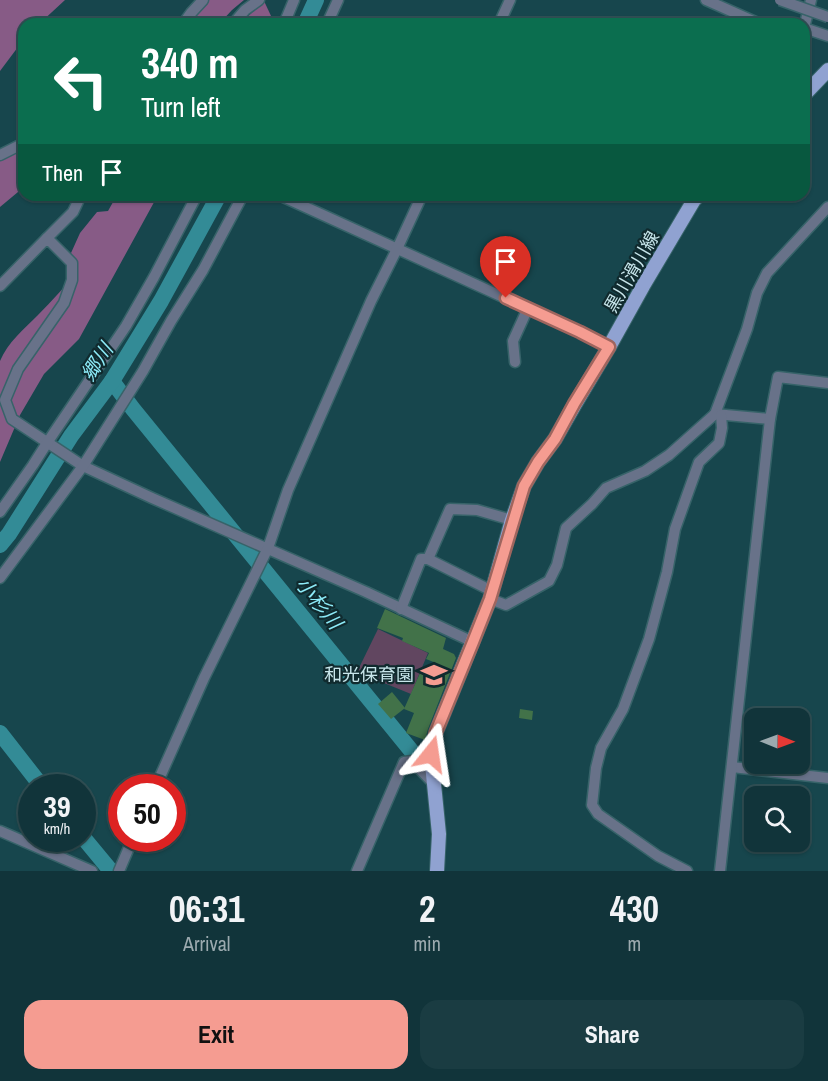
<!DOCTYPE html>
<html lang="en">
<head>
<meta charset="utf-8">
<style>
	:root { --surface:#11343a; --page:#1a3c42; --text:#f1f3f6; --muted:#9caaaf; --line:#304f54; --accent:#f59c91 }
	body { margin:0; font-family:"Archivo Narrow","Noto Sans JP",sans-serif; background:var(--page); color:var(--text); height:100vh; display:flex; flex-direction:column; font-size:22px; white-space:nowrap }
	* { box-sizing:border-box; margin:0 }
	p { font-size:20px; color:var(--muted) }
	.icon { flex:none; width:33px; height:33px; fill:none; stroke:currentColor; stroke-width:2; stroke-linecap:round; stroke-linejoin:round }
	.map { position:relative; height:871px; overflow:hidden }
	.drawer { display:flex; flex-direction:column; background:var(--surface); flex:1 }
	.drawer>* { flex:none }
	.banner { position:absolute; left:18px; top:18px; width:792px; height:183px; border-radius:18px; box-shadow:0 2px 4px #0004,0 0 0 2px var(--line); background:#0b6e4f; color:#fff; overflow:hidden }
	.needle { width:39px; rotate:91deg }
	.tools { position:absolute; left:744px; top:708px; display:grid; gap:12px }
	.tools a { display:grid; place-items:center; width:66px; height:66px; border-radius:12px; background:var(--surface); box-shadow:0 2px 4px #0004,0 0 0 2px var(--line); font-size:30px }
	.speed { position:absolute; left:18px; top:774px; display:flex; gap:12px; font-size:30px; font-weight:700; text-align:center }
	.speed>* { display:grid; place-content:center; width:78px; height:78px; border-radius:50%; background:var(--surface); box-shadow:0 2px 4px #0004,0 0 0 2px var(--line); line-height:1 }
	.speed small { font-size:15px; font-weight:400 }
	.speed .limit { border:9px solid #d22; background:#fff; color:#111 }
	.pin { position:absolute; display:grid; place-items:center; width:51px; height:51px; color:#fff; margin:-62px -26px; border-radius:50% 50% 50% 0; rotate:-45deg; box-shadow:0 0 6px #0007 }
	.pin .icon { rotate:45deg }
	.me { position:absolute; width:66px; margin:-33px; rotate:15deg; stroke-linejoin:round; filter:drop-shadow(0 0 4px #0008) }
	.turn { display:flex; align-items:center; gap:21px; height:126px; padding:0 24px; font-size:27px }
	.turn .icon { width:78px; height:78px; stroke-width:2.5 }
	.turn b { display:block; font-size:42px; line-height:51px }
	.then { display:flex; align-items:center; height:57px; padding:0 24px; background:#0003; gap:12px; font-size:22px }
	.eta { display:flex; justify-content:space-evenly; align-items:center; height:102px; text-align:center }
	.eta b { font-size:36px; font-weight:700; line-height:42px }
	.cta { display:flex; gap:12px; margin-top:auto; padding:12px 24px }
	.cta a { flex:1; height:69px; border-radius:18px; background:var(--accent); color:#111; font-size:24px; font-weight:700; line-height:69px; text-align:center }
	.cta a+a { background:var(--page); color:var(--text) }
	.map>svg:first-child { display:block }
</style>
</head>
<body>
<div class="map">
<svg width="828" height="871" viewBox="0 0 828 871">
	<rect width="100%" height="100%" fill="#17464d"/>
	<polygon fill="#614660" points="378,629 428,653 411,694 357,672"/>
	<g fill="#875b86">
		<polygon points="0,0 65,0 39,24 24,24 24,39 0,71"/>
		<polygon points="196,0 244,0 232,10 219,24 178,24"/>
		<polygon points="264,1 272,18 269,24 240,24"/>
		<polygon points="24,139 24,187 0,207 0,151"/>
		<path d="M117,195H158L79,339L44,374L20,415L0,462V361C8,342 24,329 38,315C52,301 64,287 77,273L71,253L80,233L97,212L108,211Z"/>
	</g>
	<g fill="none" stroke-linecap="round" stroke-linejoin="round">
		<g stroke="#338b96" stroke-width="16">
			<polyline points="305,24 316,0"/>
			<polyline points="112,381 133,409 418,759 431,778"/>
			<polyline points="0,545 9,534 71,436 112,381 161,301 219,195"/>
			<polyline points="0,733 43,788"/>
			<polyline points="82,836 111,871"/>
		</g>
	</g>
	<g fill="#427249">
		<polygon points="385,609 446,638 443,649 454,654 456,658 428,729 425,740 406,733 414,713 404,709 420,673 430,678 436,663 426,659 429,653 402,641 403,638 377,628"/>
		<polygon points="392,692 405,708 391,719 378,704"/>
		<polygon points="520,709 533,711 532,720 519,718"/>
	</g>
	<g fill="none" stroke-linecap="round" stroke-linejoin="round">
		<g stroke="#376369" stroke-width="13">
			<g id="minor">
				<polyline points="706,0 760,24"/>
				<polyline points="183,24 191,13 203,0"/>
				<polyline points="233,24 245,10 259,0"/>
				<polyline points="284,24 294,0"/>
				<polyline points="327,24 338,0"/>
				<polyline points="499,24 510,0"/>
				<polyline points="804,28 811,0"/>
				<polyline points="804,28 828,36"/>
				<polyline points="0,155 24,143"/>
				<polyline points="279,195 580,332 609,347"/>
				<polyline points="47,238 73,212 81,195"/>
				<polyline points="0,286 47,238 72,263 72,280 64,303 18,369 5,400 12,419 83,466 152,498 366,592 473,642"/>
				<polyline points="515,362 513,341 528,308"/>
				<polyline points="715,414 747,329 757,293 767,273 828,207"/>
				<polyline points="0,512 33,465 47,443 126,326 154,277 197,195"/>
				<polyline points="428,559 450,509 477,510 512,520"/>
				<polyline points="0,578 83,466 143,371 171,321 203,270 243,195"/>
				<polyline points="490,599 506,605 549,581 557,565 566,528 592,504 606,488 645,471 669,455 715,414 770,419"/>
				<polyline points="401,609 421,559 428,559 492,591"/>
				<polyline points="732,767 828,778"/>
				<polyline points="155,788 204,678 268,548 288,490 371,301 397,249 422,195"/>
				<polyline points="0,831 92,871"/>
				<polyline points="119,871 133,838"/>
				<polyline points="357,871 404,762 412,761 434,784"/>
				<polyline points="687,871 658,856 598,814 592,805 596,768 601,748 623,709 649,639 667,572 675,529 699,462 719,443 722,428 721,415"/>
				<polyline points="720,871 770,419 778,377 828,383"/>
			</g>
		</g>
		<g stroke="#376369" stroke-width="16">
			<g id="major">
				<polyline points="804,95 828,70"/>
				<polyline points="437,871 439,834 431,754 436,732 490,599 512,520 524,486 538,462 555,439 575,404 609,347 643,286 694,200 699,195"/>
			</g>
		</g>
		<use href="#minor" stroke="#687289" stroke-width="10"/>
		<use href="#major" stroke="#90a2d1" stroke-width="14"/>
		<g stroke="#376369" stroke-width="13" stroke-linecap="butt">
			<polyline id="minor-bridge" points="780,0 828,17"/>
		</g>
		<use href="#minor-bridge" stroke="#687289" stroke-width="10"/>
	</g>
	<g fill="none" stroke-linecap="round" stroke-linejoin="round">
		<g stroke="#9f655e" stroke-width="15">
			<polyline id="route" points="431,754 436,732 473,642 490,599 524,486 538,462 555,439 574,404 609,347 580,332 506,298"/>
		</g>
		<use href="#route" stroke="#f59c91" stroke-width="10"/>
	</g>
	<defs>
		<g id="school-bare" transform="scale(2.07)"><path d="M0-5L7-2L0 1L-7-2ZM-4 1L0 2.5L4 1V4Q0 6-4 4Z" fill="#f59c91" stroke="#102a2e" stroke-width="2.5" paint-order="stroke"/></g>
	</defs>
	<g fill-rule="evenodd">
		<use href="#school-bare" x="434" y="675"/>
	</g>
	<g text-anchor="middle" stroke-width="4.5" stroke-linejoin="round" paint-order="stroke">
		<g font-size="18" fill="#c8e6eb" stroke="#102a2e">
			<text transform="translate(632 272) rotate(-60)" y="6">黒川滑川線</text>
		</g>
		<g font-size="18" fill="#c8e6eb" stroke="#102a2e" text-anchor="end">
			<text x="414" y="681">和光保育園</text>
		</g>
		<g font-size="20" font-style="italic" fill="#8debf8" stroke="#102a2e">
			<text transform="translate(97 362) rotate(-57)" y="7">郷川</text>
			<text transform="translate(319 603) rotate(51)" y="7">小杉川</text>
		</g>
	</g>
</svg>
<div class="tools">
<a><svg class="needle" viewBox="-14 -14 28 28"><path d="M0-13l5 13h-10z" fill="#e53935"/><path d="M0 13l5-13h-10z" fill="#9caaaf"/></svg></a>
<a><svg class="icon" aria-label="search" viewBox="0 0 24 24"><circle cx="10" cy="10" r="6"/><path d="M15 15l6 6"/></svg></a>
</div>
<div class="speed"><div>39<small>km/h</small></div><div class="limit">50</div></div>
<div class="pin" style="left:506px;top:298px;background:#d93025"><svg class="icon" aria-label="arrive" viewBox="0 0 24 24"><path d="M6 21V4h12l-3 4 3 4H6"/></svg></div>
<svg class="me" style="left:431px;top:754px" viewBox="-20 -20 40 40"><path d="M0-17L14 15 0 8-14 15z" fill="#f59c91" stroke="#fff" stroke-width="4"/></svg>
<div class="banner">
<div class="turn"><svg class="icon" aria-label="left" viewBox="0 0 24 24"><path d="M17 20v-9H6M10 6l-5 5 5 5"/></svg><div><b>340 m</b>Turn left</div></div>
<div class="then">Then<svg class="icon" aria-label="arrive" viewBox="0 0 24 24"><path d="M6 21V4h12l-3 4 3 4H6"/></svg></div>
</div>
</div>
<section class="drawer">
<div class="eta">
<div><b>06:31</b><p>Arrival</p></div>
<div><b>2</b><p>min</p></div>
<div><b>430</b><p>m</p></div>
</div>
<div class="cta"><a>Exit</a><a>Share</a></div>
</section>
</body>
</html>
